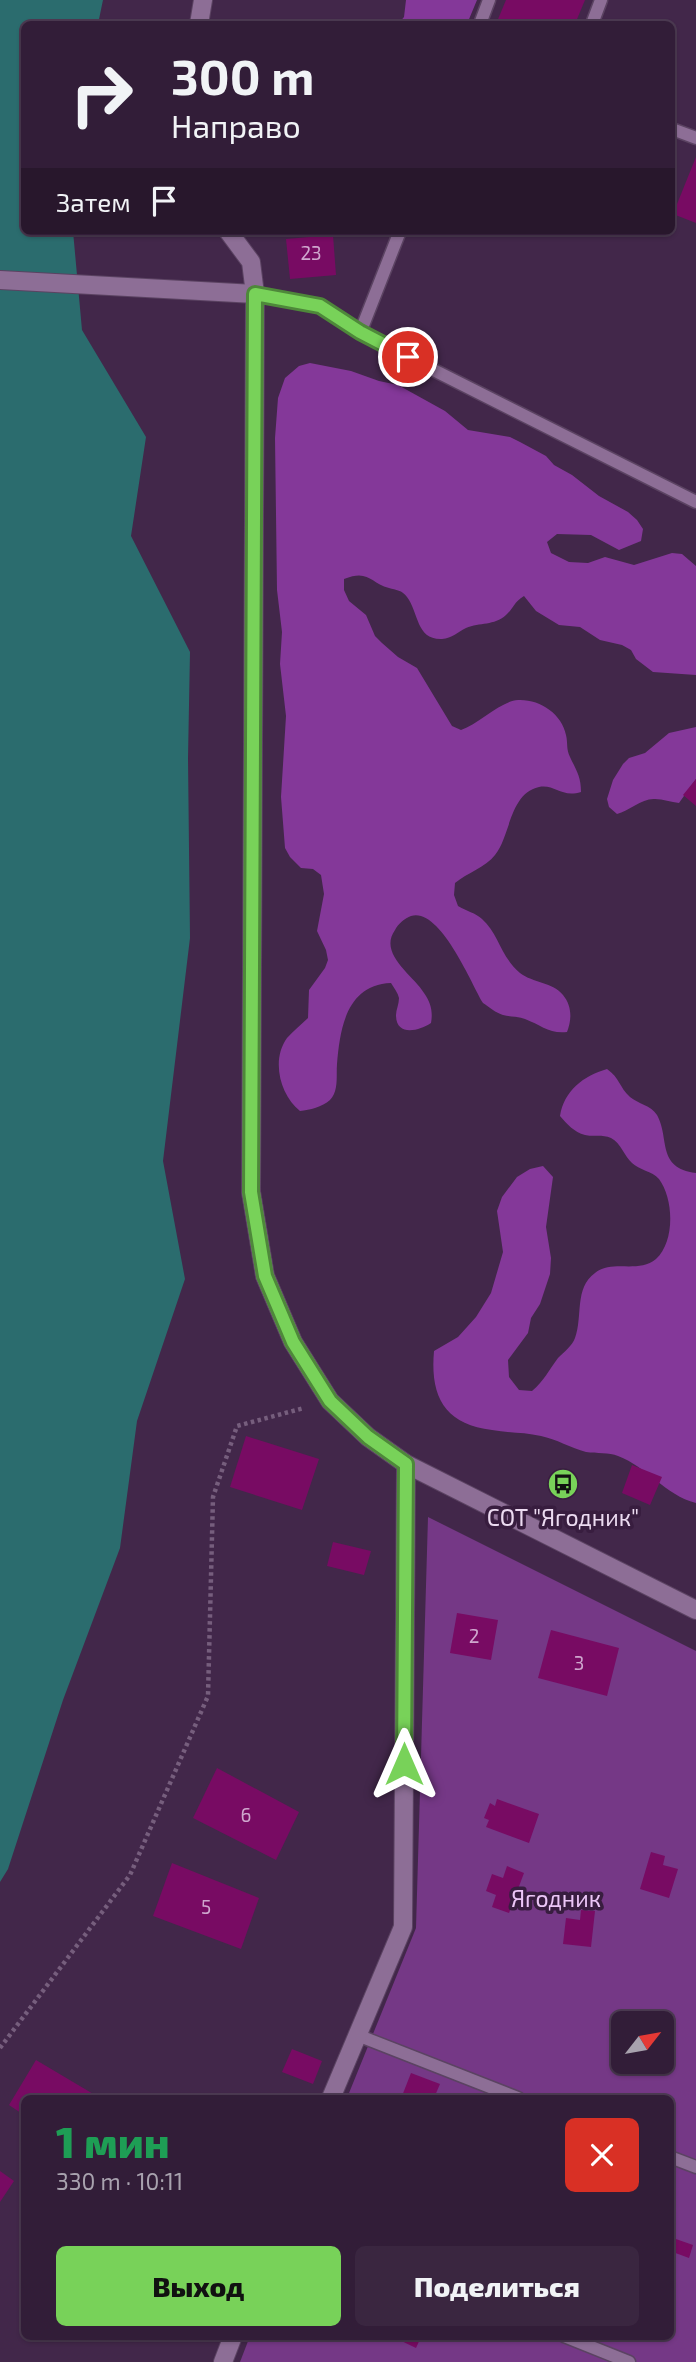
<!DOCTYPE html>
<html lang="ru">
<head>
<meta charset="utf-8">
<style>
	:root { --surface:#321d38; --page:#3a2640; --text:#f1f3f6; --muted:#a8a2ae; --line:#4d3b53; --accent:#78d259 }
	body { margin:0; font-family:"Exo 2",sans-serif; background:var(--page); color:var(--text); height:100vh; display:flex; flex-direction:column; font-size:26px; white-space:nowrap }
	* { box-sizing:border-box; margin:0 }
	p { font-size:23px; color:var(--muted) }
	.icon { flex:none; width:38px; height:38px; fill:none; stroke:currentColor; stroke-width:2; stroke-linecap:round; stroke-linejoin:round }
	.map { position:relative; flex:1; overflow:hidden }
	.sheet { position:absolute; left:21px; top:2095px; width:653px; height:245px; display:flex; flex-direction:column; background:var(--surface); border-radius:10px; box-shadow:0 2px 5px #0004,0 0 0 2px var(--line) }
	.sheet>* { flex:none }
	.top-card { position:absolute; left:21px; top:21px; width:654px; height:214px; border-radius:10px; box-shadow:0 2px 5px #0004,0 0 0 2px var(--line); background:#321d38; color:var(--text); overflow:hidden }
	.needle { width:46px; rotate:59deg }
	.tools { position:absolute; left:611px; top:2011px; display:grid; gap:14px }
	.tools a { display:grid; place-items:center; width:63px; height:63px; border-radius:10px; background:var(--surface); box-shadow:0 2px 5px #0004,0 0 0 2px var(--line); font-size:35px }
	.pin { position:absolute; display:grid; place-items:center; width:60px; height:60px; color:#fff; margin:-30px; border:4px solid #fff; border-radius:50%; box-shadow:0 2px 7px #0007 }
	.me { position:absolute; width:77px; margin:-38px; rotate:0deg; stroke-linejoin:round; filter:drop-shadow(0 0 5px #0008) }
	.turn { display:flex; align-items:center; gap:24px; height:147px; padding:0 35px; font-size:32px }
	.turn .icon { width:91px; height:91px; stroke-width:2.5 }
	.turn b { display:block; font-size:49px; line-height:60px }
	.then { display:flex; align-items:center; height:66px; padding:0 35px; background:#0003; gap:14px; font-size:26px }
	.round { display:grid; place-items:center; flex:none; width:74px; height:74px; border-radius:10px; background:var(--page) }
	.overview { display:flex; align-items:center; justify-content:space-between; height:119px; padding:0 35px }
	h1 { font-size:42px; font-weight:800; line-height:52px; color:#1e9e55 }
	.action { display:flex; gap:14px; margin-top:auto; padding:14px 35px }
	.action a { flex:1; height:80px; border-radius:10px; background:var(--accent); color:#111; font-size:28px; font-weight:800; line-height:80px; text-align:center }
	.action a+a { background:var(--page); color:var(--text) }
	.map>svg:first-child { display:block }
</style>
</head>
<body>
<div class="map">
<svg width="696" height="2362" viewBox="0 0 696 2362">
	<rect width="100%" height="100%" fill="#42274a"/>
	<path fill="#753886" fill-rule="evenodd" d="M428,1517L696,1651V2362H240L250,2336H670V2098H347L416,1928ZM623,2023H662V2062H623Z"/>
	<g fill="#843899">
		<polygon points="406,0 477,0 467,24 398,24 404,17"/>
		<path d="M310,363L351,371L379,381L398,385L445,411L468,430L510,437L520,442L546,456L554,465L572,475L599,496L628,512L637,520L643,529L641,541L619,550L591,535L557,534L547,542L551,553L569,562L588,563L605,557L634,565L672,553L682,554L696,566V675L653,672L636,659L631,650L622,645L600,640L580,627L559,625L536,611L524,596C513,603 514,608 506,615C494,626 480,622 466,628C458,632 452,638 442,639C416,640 419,613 407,597C402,590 396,590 389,588C370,583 369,569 344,579V590L349,601L366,615L375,636L382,643L398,657L417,668L452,726L461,730C479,724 501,701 518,700C540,699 562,714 566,735C568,743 566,749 570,757C576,770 581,776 581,792C561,798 555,784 539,787C509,794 511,835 495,855C486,867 467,873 455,883L454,895L458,906C466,911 476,913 482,919C499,934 500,956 520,973C533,983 553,982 563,995C572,1006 572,1019 567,1032C549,1034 541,1025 525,1019C518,1016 510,1017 503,1015C496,1013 489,1007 483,1003C471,983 440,907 411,916C405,918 398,924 395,930C378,954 413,975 424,993C431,1003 433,1012 431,1023C419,1031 396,1037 396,1015C396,1010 399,1004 399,998C398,993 394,988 391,983C346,985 340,1029 337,1064C336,1075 339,1091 330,1100C322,1107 310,1110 300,1111C280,1095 271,1060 287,1038C293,1031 301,1025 308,1018L309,990L325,968L328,960L326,950L317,931L324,894L321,875L313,869L301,868L290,857L285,848L281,797L286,716L280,664L282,632L277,590L275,438L278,398L285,378L299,366Z"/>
		<path d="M696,727V779L679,803C671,802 663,799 655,799C642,798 629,811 617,814L609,807L607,799L613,780L623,764L629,758L645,753L669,733Z"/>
		<path d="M607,1069C620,1078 619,1087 630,1097C638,1104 651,1105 657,1115C670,1138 656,1168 696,1173V1503C665,1495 647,1467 618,1456C609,1452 597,1454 586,1452C571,1448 556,1439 541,1436C524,1432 508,1433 492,1430C444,1424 430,1396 434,1351L458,1337L476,1317L491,1293L503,1252L497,1211L502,1197L517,1177L530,1169L543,1166L553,1177L546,1227L551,1258L550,1274L540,1304L531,1318L528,1333L508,1360L509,1377L519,1390L532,1391C544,1381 549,1370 558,1358C564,1352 572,1346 575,1338C583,1317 574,1288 595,1273C612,1259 638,1274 656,1259C675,1242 674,1199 659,1179C652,1171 639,1170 632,1163C624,1156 621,1143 611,1138C602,1134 594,1137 585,1135C574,1132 567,1124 560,1116C564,1091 583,1076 607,1069Z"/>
	</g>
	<polygon fill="#2b6c6e" points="0,0 103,0 98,24 24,24 24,231 73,231 82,330 146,437 131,536 190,652 188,758 190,938 163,1161 185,1279 137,1421 120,1548 63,1700 8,1869 0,1882"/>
	<g fill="#780b63">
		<polygon points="506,0 585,0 575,24 496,24"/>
		<polygon points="696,157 696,223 673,214"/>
		<polygon points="333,235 336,275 290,279 286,239"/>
		<polygon points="696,779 696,806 683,795"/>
		<polygon points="246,1436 319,1459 302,1510 230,1487"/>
		<polygon points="632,1465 662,1477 650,1505 622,1493"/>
		<polygon points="333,1542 371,1551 364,1575 327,1566"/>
		<polygon points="457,1613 498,1620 491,1660 450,1653"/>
		<polygon points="551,1630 619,1648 607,1696 538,1678"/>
		<polygon points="217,1768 299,1812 276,1860 193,1818"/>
		<polygon points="497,1799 539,1814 529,1843 486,1827 489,1820 484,1818 490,1803 495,1806"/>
		<polygon points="651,1852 665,1856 663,1865 678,1869 669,1898 640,1889"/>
		<polygon points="172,1863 259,1898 241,1949 153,1916"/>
		<polygon points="507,1866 524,1873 509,1913 492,1907 496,1895 486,1891 492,1874 503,1878"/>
		<polygon points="581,1910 595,1911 591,1947 563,1944 566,1918 580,1920"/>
		<polygon points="292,2049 322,2061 313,2084 282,2072"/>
		<polygon points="36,2060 100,2098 24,2098 24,2115 9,2105"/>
		<polygon points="411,2073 440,2084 434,2098 402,2096"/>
		<polygon points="0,2171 14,2181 0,2202"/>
		<polygon points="673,2238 693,2245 689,2258 670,2251"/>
		<polygon points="391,2336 428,2336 426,2340 421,2337 416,2348"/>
	</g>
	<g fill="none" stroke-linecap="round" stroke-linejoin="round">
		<g stroke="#5b4362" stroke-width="15">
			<g id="lane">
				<polyline points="480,24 489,0"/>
				<polyline points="592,24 601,0"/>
				<polyline points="672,129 696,138"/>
				<polyline points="255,294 320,306 360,333 696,502"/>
				<polyline points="360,333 400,231"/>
				<polyline points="357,2035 518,2098"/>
				<polyline points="670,2157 696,2167"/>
				<polyline points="564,2336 629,2362"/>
			</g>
		</g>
		<g stroke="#5b4362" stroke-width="20">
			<g id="street">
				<polyline points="199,24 203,0"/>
				<polyline points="228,231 251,262 255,294 251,1192 265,1276 293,1342 330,1401 368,1437 406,1464 696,1610"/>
				<polyline points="0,280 255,294"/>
				<polyline points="331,2098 403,1927 406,1464"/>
				<polyline points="223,2362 233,2336"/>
			</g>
		</g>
		<polyline stroke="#765e7d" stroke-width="4.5" stroke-dasharray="3.5 3.5" stroke-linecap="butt" points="0,2048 130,1875 208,1696 213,1497 237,1426 304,1408"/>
		<use href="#lane" stroke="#8d6e96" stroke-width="12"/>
		<use href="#street" stroke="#8d6e96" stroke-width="18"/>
	</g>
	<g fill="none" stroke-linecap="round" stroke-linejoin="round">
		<g stroke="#4e883a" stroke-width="18">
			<polyline id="route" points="404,1764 406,1464 368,1437 330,1401 293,1342 265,1276 251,1192 255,294 320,306 360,332 408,357"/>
		</g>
		<use href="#route" stroke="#78d259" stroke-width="12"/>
	</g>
	<defs>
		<g id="bus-disc" transform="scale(1.575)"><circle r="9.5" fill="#78d259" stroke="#381d3f"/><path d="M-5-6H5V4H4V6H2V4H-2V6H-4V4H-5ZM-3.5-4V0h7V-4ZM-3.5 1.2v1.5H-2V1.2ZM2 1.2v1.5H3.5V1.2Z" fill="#111"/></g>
	</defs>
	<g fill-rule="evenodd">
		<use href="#bus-disc" x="563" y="1484"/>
	</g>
	<g text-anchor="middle" stroke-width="7" stroke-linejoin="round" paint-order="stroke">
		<g font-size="19" fill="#cfa7ce">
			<text x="311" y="260">23</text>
			<text x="474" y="1643">2</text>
			<text x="579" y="1670">3</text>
			<text x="246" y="1822">6</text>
			<text x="206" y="1914">5</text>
		</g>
		<g font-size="23" fill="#ecdbf1" stroke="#381d3f">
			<text x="563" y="1526">СОТ "Ягодник"</text>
		</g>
		<g font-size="23" fill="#ecc6f7" stroke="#381d3f">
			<text x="556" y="1907">Ягодник</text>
		</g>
	</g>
</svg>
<div class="tools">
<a><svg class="needle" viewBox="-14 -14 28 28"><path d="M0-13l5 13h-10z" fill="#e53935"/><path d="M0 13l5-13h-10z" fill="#a8a2ae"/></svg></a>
</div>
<div class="pin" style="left:408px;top:357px;background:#d93025"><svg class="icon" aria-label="arrive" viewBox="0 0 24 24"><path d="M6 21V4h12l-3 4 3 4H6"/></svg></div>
<svg class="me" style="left:404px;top:1764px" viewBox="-20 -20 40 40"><path d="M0-17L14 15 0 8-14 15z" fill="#78d259" stroke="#fff" stroke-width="4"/></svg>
<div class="top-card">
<div class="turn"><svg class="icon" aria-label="right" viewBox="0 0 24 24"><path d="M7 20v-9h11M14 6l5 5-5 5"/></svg><div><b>300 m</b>Направо</div></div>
<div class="then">Затем<svg class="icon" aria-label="arrive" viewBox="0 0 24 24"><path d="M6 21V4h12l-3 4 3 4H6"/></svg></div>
</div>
<section class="sheet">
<div class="overview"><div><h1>1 мин</h1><p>330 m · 10:11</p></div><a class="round" style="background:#d93025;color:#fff"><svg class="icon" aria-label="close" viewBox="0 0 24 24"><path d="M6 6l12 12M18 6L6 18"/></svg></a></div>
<div class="action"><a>Выход</a><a>Поделиться</a></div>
</section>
</div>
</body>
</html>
